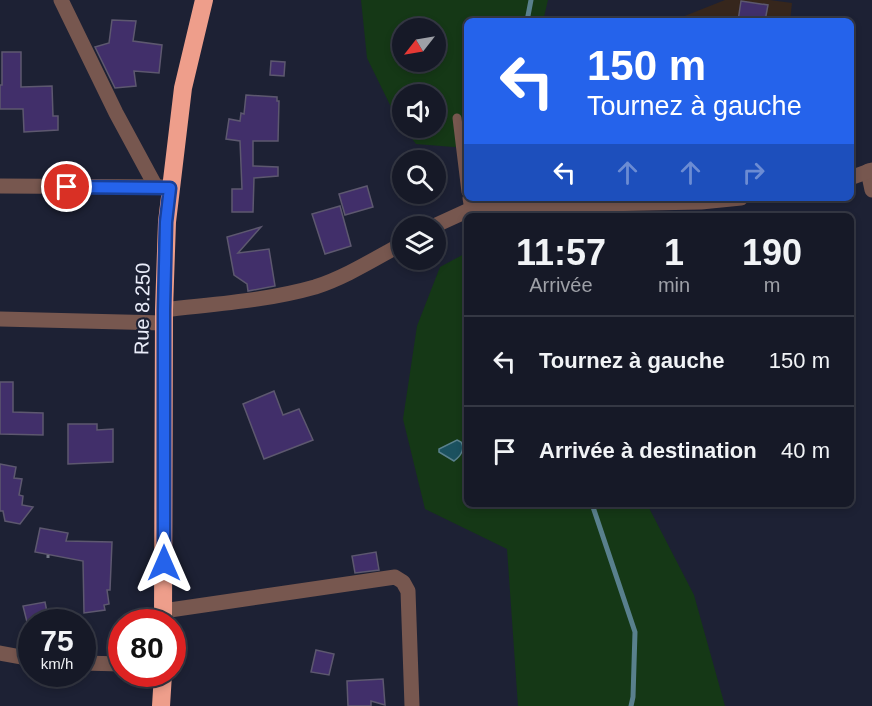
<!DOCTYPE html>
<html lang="fr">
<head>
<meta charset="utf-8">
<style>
	:root { --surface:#161927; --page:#1f222f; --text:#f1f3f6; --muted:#9ea0a7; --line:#353844 }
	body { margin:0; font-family:Arial,sans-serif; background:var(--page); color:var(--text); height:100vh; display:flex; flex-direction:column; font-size:22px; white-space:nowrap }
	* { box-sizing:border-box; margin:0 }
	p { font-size:20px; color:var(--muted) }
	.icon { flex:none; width:33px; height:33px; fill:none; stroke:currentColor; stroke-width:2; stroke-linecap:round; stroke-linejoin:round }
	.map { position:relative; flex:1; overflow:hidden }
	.drawer { position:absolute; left:464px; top:213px; width:390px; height:294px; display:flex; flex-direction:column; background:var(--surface); border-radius:9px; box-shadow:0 3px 9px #0003,0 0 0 2px var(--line) }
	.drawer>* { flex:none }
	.top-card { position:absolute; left:464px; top:18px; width:390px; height:183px; border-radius:9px; box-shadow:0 3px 9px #0003,0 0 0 2px var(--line); background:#2563eb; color:#fff; overflow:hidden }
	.needle { width:39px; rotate:239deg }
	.buttons { position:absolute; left:392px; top:18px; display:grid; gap:12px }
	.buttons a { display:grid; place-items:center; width:54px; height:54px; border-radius:50%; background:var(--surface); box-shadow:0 3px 9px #0003,0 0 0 2px var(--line); font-size:30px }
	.speed { position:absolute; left:18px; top:609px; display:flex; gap:12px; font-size:30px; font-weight:700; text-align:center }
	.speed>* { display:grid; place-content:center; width:78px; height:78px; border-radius:50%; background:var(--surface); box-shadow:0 3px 9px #0003,0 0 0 2px var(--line); line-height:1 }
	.speed small { font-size:15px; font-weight:400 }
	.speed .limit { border:9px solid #d22; background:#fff; color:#111 }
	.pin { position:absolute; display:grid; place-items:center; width:51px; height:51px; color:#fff; margin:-26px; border:3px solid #fff; border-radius:50%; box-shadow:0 2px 6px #0007 }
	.me { position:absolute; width:66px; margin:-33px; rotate:0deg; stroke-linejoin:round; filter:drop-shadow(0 0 4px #0008) }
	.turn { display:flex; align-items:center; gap:21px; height:126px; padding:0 24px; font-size:27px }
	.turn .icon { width:78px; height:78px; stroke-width:2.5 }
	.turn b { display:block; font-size:42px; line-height:51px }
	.lanes { display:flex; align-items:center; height:57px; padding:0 24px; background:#0003; justify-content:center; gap:30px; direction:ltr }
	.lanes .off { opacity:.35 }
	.eta { display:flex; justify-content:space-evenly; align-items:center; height:102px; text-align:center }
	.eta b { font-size:36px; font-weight:700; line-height:42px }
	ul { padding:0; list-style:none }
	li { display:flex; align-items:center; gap:18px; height:90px; padding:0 24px; border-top:2px solid var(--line) }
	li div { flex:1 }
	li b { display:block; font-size:22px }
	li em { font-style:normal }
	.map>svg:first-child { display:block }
</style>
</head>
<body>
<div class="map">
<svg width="872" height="706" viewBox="0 0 872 706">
	<rect width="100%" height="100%" fill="#1d2134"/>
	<polygon fill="#36261c" points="725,0 770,0 792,3 790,21 672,21"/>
	<g fill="#153816" fill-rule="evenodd">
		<path d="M361,0H548L543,21H466V148L416,144L404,128H435V94H402V124L392,109L367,58ZM402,28H435V62H402Z"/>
		<polygon points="466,253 466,504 647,504 694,595 725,706 518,706 507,549 425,509 403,419 417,326 440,267"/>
	</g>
	<path fill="#1b515f" stroke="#59808d" stroke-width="1.5" d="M457,440L461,442C465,449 461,456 454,461L439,452V449Z"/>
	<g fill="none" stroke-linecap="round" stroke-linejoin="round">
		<g stroke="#59808d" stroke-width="5">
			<polyline points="527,21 531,0"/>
			<polyline points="494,198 496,216"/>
			<polyline points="592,504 635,632 633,697 631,706"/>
		</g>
	</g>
	<g fill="#412f6a" stroke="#5d586f" stroke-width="1.5">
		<polygon points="741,1 768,5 765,21 738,21"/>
		<polygon points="112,20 136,21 133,41 162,45 159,73 134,71 136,86 115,88 95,47 109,43"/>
		<polygon points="2,52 21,52 21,87 52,86 53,116 58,116 58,130 24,132 23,109 0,109 0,85 2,85"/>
		<polygon points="271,61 285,62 284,76 270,75"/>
		<polygon points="246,95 277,97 277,101 279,101 278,141 253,141 253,166 278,167 278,176 254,178 253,212 232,212 232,189 242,189 240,141 226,139 229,119 240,121 241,113 244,114"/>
		<polygon points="367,186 373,207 345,215 339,194"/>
		<polygon points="340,206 351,246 325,254 312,214"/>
		<polygon points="261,227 238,253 269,249 275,286 248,291 247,284 234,275 227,237"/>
		<polygon points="0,382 13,382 13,412 43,413 43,435 0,434"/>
		<polygon points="274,391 283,415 299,409 313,440 264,459 243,404"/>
		<polygon points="68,424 97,424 97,430 113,429 113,462 68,464"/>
		<polygon points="0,464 16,467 14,478 22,479 19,495 23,496 22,505 33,507 20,524 5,521 3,511 0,511"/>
		<polygon points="40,528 68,533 66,541 112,542 110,590 107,590 109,604 104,605 105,610 84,613 83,561 35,552"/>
		<polygon points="376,552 379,570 355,573 352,556"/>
		<polygon points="45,602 49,622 27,622 23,606"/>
		<polygon points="316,650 334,654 329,675 311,672"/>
		<polygon points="383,679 385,705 371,701 371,706 348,706 347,681"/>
	</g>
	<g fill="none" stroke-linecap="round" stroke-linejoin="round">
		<polyline stroke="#717585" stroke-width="3" stroke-dasharray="3 3" stroke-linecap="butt" points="48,558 48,554"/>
		<g stroke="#77574f" stroke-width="9">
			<polyline points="457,118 466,192"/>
			<polyline points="467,198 469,210"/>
		</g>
		<g stroke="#77574f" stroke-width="15">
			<polyline points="61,0 116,113 156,187"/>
			<polyline points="868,171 872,190"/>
			<polyline points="850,178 872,170"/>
			<polyline points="0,186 164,187"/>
			<polyline points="434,226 469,210 489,206 701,202 741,198"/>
			<path d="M164,310C214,304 266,301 315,287C346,277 374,259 402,244"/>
			<polyline points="0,319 164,323"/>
			<polyline points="163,611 395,577 403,582 408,591 412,706"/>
			<polyline points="0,653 32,659"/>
			<polyline points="82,663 122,664"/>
		</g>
		<g stroke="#ee9e8b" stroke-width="18">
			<polyline points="163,622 164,310 167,222 183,88 204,0"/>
			<polyline points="161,706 163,674"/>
		</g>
	</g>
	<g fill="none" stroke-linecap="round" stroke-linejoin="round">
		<g stroke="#184099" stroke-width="15">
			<polyline id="route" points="67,187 170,188 166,222 164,310 164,563"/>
		</g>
		<use href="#route" stroke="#2563eb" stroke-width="10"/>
	</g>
	<g text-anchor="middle" stroke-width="4.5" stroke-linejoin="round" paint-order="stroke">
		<g font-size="20" fill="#e9ecf9" stroke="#1d2134">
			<text transform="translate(142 309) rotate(-89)" y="7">Rue 8.250</text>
		</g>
	</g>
</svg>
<div class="buttons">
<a><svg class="needle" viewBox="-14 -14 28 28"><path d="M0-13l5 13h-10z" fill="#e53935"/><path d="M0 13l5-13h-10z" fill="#9ea0a7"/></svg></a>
<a><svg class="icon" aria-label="sound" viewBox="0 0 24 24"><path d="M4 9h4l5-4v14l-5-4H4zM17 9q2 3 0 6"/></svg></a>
<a><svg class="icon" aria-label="search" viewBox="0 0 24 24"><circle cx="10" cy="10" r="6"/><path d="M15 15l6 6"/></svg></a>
<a><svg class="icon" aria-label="layers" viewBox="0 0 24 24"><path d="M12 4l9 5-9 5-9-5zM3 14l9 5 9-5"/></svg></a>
</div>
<div class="speed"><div>75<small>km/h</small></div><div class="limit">80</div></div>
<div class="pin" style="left:67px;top:187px;background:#d93025"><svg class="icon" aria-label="arrive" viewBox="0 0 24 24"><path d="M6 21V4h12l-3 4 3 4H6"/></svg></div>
<svg class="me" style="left:164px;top:563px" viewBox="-20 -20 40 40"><path d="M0-17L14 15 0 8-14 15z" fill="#2563eb" stroke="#fff" stroke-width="4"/></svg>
<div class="top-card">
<div class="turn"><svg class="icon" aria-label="left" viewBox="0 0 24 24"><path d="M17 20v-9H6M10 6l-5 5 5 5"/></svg><div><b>150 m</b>Tournez à gauche</div></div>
<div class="lanes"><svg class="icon" aria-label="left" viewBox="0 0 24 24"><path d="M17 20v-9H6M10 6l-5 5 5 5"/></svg><svg class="icon off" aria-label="ahead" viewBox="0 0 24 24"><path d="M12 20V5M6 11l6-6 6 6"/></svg><svg class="icon off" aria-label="ahead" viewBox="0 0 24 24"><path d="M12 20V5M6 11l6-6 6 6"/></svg><svg class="icon off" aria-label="right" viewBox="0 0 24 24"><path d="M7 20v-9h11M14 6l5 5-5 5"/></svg></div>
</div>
<section class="drawer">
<div class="eta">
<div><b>11:57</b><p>Arrivée</p></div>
<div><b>1</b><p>min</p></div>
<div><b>190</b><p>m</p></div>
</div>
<ul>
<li><svg class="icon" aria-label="left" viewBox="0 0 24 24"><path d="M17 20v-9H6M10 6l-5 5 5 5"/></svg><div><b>Tournez à gauche</b></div><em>150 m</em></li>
<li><svg class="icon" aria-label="arrive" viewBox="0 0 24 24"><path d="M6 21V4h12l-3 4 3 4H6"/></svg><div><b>Arrivée à destination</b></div><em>40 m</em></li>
</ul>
</section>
</div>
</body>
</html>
